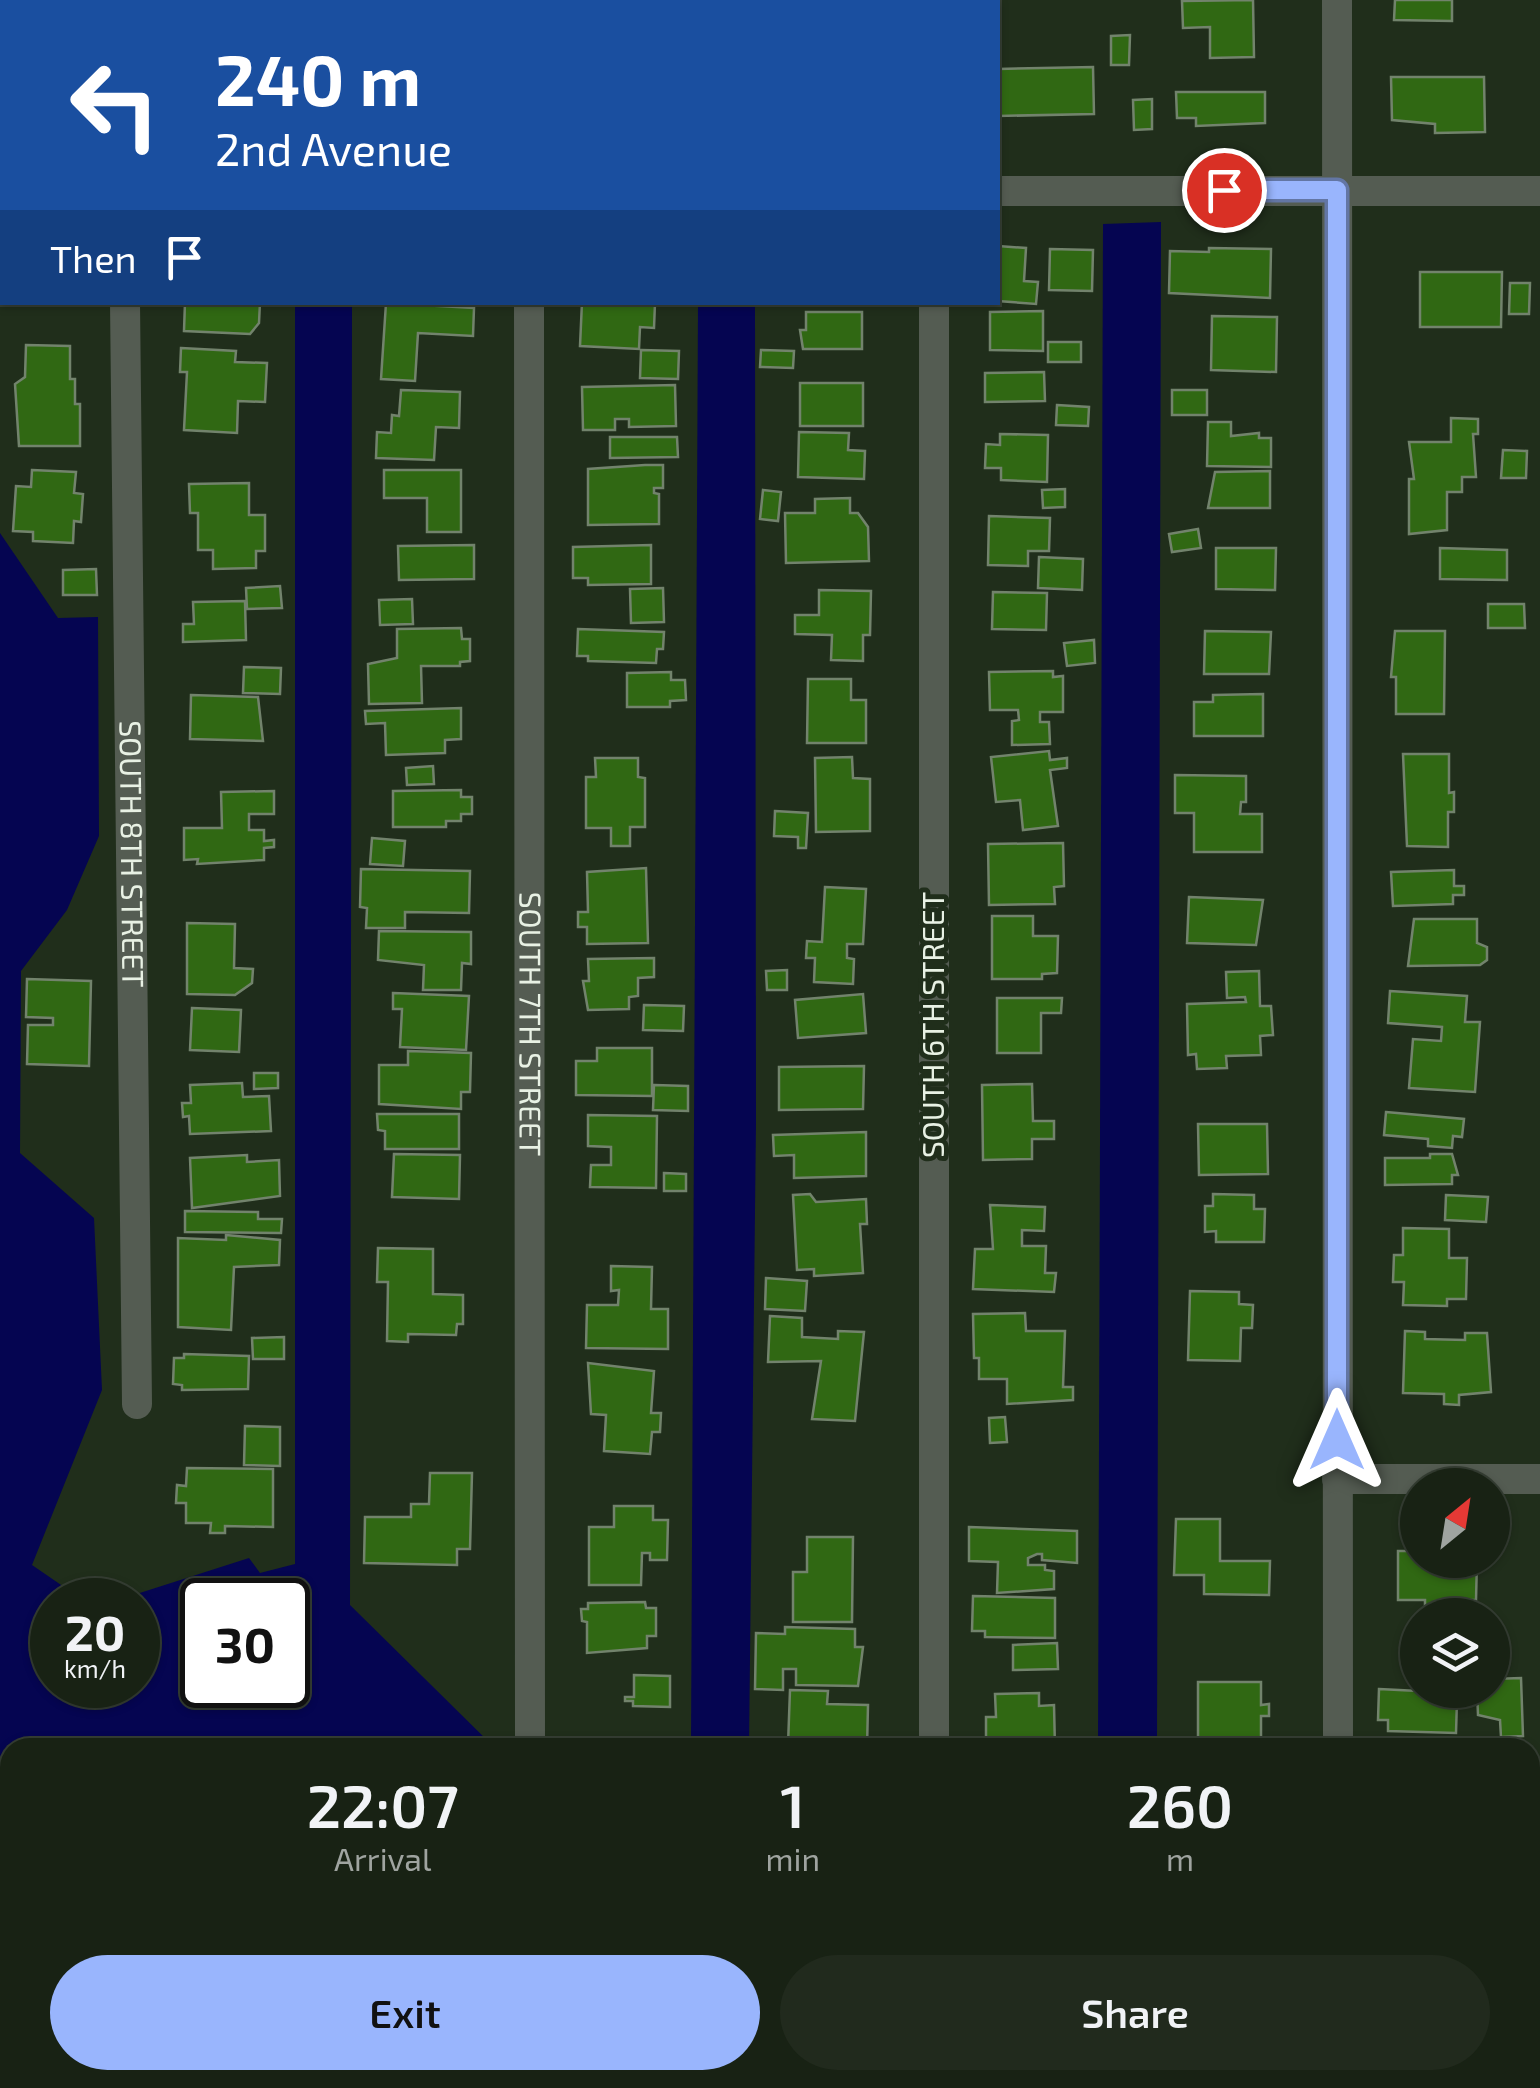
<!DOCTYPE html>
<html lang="en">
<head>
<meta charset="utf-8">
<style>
	:root { --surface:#182214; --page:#212a1d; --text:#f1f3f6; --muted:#9fa4a0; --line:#363f34; --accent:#99b5fd }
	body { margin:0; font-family:"Exo 2",sans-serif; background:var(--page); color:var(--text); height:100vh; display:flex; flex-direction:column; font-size:38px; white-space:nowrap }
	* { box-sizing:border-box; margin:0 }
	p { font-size:32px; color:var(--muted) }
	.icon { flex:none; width:55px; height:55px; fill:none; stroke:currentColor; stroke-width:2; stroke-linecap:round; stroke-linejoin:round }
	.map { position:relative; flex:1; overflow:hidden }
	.panel { position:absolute; left:0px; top:1738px; width:1540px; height:352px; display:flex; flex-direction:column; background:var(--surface); border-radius:30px 30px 0 0; box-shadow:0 2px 8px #0004,0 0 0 2px var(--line) }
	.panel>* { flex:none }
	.guide { position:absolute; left:0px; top:0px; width:1000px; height:305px; box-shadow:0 2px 8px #0004,0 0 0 2px var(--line); background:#1a4fa0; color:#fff; overflow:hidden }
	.needle { width:65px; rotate:30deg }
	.fabs { position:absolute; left:1400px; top:1468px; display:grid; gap:20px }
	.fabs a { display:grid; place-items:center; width:110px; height:110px; border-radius:50%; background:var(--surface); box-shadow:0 2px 8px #0004,0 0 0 2px var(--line); font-size:50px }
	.speed { position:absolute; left:30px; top:1578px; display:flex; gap:20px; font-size:50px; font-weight:700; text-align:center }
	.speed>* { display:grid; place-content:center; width:130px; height:130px; border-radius:50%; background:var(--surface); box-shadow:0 2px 8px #0004,0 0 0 2px var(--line); line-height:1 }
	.speed small { font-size:25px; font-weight:400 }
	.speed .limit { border:5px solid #111; border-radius:15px; background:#fff; color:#111 }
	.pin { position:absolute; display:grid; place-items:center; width:85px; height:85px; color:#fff; margin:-42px; border:5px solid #fff; border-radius:50%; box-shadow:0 2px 10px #0007 }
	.me { position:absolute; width:110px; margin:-55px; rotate:0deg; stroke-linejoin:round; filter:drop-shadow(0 0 8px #0008) }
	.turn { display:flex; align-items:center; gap:35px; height:210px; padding:0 50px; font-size:45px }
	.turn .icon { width:130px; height:130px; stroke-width:2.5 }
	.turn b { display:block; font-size:70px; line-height:85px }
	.then { display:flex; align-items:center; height:95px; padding:0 50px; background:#0003; gap:20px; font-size:38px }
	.eta { display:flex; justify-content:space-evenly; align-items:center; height:170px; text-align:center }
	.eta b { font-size:60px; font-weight:600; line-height:70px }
	.button { display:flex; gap:20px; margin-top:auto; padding:20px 50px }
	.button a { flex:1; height:115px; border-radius:60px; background:var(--accent); color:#111; font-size:40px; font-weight:600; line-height:115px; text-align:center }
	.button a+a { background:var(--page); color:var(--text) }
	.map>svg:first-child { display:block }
</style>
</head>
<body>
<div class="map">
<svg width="1540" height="2088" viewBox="0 0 1540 2088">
	<rect width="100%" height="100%" fill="#202e1b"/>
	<polygon fill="#1c4605" points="0,1853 10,1857 10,2080 543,2080 549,2088 0,2088"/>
	<g fill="#050551" fill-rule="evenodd">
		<polygon points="1161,222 1157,1747 1098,1748 1103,224"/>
		<polygon points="755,302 756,1122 749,1747 691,1748 698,303"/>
		<path d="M295,303H352L350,1605L494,1747L10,1748V1856L0,1853V533L58,618L98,617L99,836L67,910L21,971L20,1153L94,1218L102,1390L32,1565L83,1600H52V1685H138V1600L121,1599L249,1558L260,1573L295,1564ZM288,1600V1685H202V1600Z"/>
		<polygon points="543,2080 890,2080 898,2088 549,2088"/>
	</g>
	<g fill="#306813" stroke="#72836c" stroke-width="2.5">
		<polygon points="1253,0 1254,57 1210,58 1210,27 1183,28 1182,1"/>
		<polygon points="1395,0 1452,0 1452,21 1394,20"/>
		<polygon points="1130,35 1129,65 1111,65 1111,36"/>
		<polygon points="1093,67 1094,114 998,116 998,69"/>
		<polygon points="1391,77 1484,77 1485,132 1435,133 1435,124 1392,120"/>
		<polygon points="1176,92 1265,92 1265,123 1196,126 1196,118 1177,118"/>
		<polygon points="1152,99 1152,129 1134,130 1133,100"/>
		<polygon points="998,246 1026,248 1024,281 1038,282 1036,304 998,301"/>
		<polygon points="1209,248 1271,249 1270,298 1169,293 1170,251 1209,252"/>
		<polygon points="1050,249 1093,250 1092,291 1049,290"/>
		<polygon points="1420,272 1502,272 1501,327 1420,327"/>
		<polygon points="1510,283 1530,283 1529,314 1509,314"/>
		<polygon points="185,302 260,302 259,323 250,334 184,331"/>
		<polygon points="582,302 655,303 654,328 640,327 639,349 580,346"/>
		<polygon points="386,303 474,308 473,336 418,333 415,381 381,379"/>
		<polygon points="1043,311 1043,351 990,350 990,312"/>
		<polygon points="806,312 862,312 862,349 803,349 800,330 806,330"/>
		<polygon points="1212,316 1277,317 1276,372 1211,370"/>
		<rect x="1048" y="342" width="33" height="20"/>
		<polygon points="26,345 70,346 70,379 75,379 75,404 80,404 80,446 19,446 15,384 25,377"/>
		<polygon points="181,348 236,351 235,362 267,363 265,402 238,401 237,433 184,430 187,372 180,372"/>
		<polygon points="641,350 679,351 678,379 640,378"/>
		<polygon points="761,350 794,351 793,368 760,367"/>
		<polygon points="1044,372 1045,401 985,402 985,373"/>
		<rect x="800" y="383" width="63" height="43"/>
		<polygon points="675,385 676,426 629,427 629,419 615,419 615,430 583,430 582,387"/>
		<polygon points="401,390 460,392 459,428 436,427 434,460 376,458 377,432 391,433 392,415 399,416"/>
		<rect x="1172" y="390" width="35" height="25"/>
		<polygon points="1057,405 1089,407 1088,426 1056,425"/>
		<polygon points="1451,418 1478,419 1478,434 1473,434 1476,477 1462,477 1462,492 1447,492 1447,530 1409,534 1409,479 1414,479 1409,442 1451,442"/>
		<polygon points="1208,422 1231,422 1231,436 1259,433 1259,438 1271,438 1271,467 1207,466"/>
		<polygon points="799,432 849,433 848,450 865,451 864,479 798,477"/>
		<polygon points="1000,434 1048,435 1047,482 1001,480 1001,468 985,468 986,444 1000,445"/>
		<polygon points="610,437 677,437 678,457 610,458"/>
		<polygon points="1503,450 1527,451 1526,478 1501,478"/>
		<polygon points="645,465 663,465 663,488 654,488 654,493 659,494 659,524 588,525 588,469"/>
		<polygon points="32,470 76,472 74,493 83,494 81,522 74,521 73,543 33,541 33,532 13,531 16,486 31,487"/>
		<polygon points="384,470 461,470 461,532 427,532 427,498 384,498"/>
		<polygon points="1270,471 1270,508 1208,508 1215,472"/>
		<polygon points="249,483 249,515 265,515 265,551 256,551 256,568 213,569 213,550 198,550 198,513 190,513 189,484"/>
		<polygon points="1065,489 1065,507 1043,508 1042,490"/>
		<polygon points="763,490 781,492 778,521 760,519"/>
		<polygon points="850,498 850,513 858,513 868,527 869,561 786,563 785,513 815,513 815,499"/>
		<polygon points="989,516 1050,518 1049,551 1028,551 1028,566 988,565"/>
		<polygon points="1198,529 1201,548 1172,552 1169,534"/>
		<polygon points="474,545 474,579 399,580 398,546"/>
		<polygon points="651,545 651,584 588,585 588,578 573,578 573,547"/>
		<polygon points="1216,548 1276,548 1275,590 1216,589"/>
		<polygon points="1440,548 1507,550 1507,580 1440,579"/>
		<polygon points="1039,557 1083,559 1082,590 1038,588"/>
		<polygon points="96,569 97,595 63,595 63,570"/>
		<polygon points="280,586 282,608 247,609 246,588"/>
		<polygon points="663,588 664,622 631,623 630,589"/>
		<polygon points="819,590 871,591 870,635 863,635 863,661 831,660 832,635 795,634 795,615 819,615"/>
		<polygon points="993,592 1047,593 1046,630 992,629"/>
		<polygon points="412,599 413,624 380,625 379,600"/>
		<polygon points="245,601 246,640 183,642 183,624 194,624 193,602"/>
		<polygon points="1488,604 1524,604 1525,628 1488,628"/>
		<polygon points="461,628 462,639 470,639 470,661 460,662 460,666 421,666 422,703 369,704 368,664 397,658 397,629"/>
		<polygon points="578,629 664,632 663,649 657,649 656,663 588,661 588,656 577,656"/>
		<polygon points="1205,631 1271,632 1269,674 1204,674"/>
		<polygon points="1395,631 1445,631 1444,714 1396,714 1396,677 1391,677"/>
		<polygon points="1094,640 1095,663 1067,666 1064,643"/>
		<polygon points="244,667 281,668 280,694 243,693"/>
		<polygon points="1053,671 1053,677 1063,676 1063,712 1040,712 1040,722 1049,722 1050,744 1012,745 1012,721 1019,720 1018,710 990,710 989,672"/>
		<polygon points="671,672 671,680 685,680 686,700 670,701 670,707 627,707 627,673"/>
		<polygon points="808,679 851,679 851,700 866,700 866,743 807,743"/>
		<polygon points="1263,694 1263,736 1194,736 1194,702 1213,702 1213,695"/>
		<polygon points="191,695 258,697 263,741 190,739"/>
		<polygon points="461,708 461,739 445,740 445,753 386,755 385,723 366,724 365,711"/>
		<polygon points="1049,751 1050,760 1067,758 1067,768 1050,770 1058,826 1023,830 1020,800 996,802 991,757"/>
		<polygon points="1403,754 1449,754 1449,793 1454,792 1454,812 1448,812 1448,847 1407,846"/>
		<polygon points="852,757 853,778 870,779 870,831 816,832 815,758"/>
		<polygon points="595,758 638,758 638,777 645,778 645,827 630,827 630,846 611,846 611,828 586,828 586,777 596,777"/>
		<polygon points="433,766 434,784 407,785 406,768"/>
		<polygon points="1175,775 1246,776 1246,802 1241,802 1240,814 1262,814 1262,852 1194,852 1194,813 1175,813"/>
		<polygon points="461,790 461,797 472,797 472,814 461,814 461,821 446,821 446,827 393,827 393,791"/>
		<polygon points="274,791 274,814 249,814 249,830 264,830 264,841 274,840 274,847 264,848 264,860 197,864 198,859 184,860 184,828 222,828 221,792"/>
		<polygon points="775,811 808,813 806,848 798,848 798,837 774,836"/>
		<polygon points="372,838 405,841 403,866 370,864"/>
		<polygon points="1063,843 1064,886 1054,887 1055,904 989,905 988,844"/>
		<polygon points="646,868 648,943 587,944 587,927 578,927 578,912 588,912 587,872"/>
		<polygon points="361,869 470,871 469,913 405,912 405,928 366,928 367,908 360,907"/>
		<polygon points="1454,870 1454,886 1464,886 1464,895 1453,895 1453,904 1393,906 1391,872"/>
		<polygon points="825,887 866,889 863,944 847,944 847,958 854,959 853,984 814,982 815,958 806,958 807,941 822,942"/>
		<polygon points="1189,897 1263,900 1256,945 1187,943"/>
		<polygon points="992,916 1033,916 1033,936 1058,936 1057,973 1042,974 1042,979 992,979"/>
		<polygon points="1414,919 1477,919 1477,943 1487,947 1487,960 1480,965 1408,966"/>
		<polygon points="187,923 235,924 234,968 253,969 252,983 235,995 187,994"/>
		<polygon points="379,931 471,932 471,964 462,963 461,990 423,990 424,965 378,960"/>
		<polygon points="654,958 654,977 638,978 638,996 629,997 629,1009 588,1010 583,981 589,981 588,959"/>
		<polygon points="787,970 787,990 767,990 766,971"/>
		<polygon points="1259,971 1260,1006 1271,1006 1273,1035 1260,1036 1261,1055 1226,1056 1227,1068 1197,1069 1196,1054 1188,1055 1187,1004 1246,1002 1245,997 1227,998 1226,972"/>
		<polygon points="27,979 91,981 89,1066 27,1064 28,1025 53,1025 53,1018 26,1017"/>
		<polygon points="1390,991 1467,996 1465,1022 1480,1022 1475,1092 1409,1088 1413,1039 1441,1041 1442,1027 1388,1023"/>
		<polygon points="393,993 469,996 466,1050 400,1047 402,1009 393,1009"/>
		<polygon points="863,994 866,1033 798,1038 795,1000"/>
		<polygon points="997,998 1062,998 1061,1013 1041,1013 1041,1053 997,1053"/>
		<polygon points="644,1005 684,1006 683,1031 643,1030"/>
		<polygon points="192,1008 241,1010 239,1052 190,1050"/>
		<polygon points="597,1048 652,1048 652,1096 576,1095 576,1061 597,1061"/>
		<polygon points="408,1051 471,1053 470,1092 461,1092 461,1109 379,1104 379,1065 408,1065"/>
		<polygon points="864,1066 863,1109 779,1110 779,1067"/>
		<polygon points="254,1073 278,1073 278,1088 254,1089"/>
		<polygon points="242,1083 243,1097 269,1096 271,1131 190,1134 189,1116 183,1117 182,1103 191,1103 190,1085"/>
		<polygon points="1032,1084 1033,1121 1054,1121 1054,1139 1032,1139 1032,1159 983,1160 982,1085"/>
		<polygon points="654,1085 688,1086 688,1111 653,1110"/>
		<polygon points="1386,1112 1464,1119 1462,1137 1453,1136 1452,1148 1428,1146 1428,1139 1384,1135"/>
		<polygon points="377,1114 459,1114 459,1149 385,1149 385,1131 378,1130"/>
		<polygon points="588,1115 657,1116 656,1188 590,1187 591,1165 611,1165 611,1147 588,1146"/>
		<polygon points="1198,1124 1267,1124 1268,1174 1199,1175"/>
		<polygon points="866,1132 866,1176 794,1178 794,1155 774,1156 773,1135"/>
		<polygon points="394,1154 460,1155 459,1199 392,1197"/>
		<polygon points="1430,1154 1452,1154 1458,1175 1452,1175 1452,1184 1385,1185 1385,1158 1430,1158"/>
		<polygon points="247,1155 247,1162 279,1160 280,1196 192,1208 190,1158"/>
		<polygon points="664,1173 686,1174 686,1191 664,1191"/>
		<polygon points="810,1194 816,1202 866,1199 867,1224 860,1224 863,1273 814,1276 814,1269 797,1270 793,1195"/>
		<polygon points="1213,1194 1254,1195 1254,1209 1265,1209 1264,1242 1216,1242 1216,1231 1205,1232 1205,1206 1213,1206"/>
		<polygon points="1446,1195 1488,1197 1486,1222 1445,1220"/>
		<polygon points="990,1205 1045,1207 1044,1231 1022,1230 1022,1246 1046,1246 1045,1273 1056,1273 1054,1292 973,1289 975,1249 993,1249"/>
		<polygon points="185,1211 258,1212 258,1219 282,1219 281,1233 185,1232"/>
		<polygon points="1403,1228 1449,1229 1449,1258 1467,1258 1466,1299 1447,1299 1447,1306 1403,1305 1404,1282 1393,1282 1394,1255 1403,1255"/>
		<polygon points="226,1235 280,1240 279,1265 234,1267 231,1330 178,1327 178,1238 226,1240"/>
		<polygon points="378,1248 433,1249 433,1294 463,1295 463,1324 457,1324 456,1335 408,1334 408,1342 387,1341 388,1282 377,1282"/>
		<polygon points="611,1266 652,1267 651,1309 668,1309 668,1349 586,1348 587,1305 618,1305 619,1290 611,1291"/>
		<polygon points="766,1278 807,1281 805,1311 765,1309"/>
		<polygon points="1190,1291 1239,1292 1239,1304 1253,1305 1252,1328 1241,1328 1240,1361 1188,1360"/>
		<polygon points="1025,1313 1026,1331 1065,1331 1063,1387 1073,1387 1073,1400 1007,1404 1007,1379 979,1379 979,1358 974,1358 973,1314"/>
		<polygon points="770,1316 802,1318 802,1337 838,1339 838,1331 864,1332 855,1421 812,1419 821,1361 768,1362"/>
		<polygon points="1405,1331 1425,1332 1425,1339 1465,1340 1465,1333 1487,1333 1491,1392 1459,1395 1459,1405 1444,1404 1444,1394 1403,1393"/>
		<polygon points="284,1337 284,1359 253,1359 252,1338"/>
		<polygon points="184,1354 249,1356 248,1389 182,1390 182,1385 173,1384 174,1358 184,1358"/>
		<polygon points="588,1363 654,1371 651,1413 661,1413 660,1432 652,1432 650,1454 604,1451 606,1415 591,1414"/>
		<polygon points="1005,1417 1007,1442 990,1443 989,1418"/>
		<polygon points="245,1426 280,1427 280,1466 244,1465"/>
		<polygon points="187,1468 273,1469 273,1527 225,1526 225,1533 210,1533 211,1523 186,1523 186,1503 176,1503 177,1485 186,1486"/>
		<polygon points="430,1473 472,1473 470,1549 457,1549 457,1565 364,1563 365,1517 411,1517 411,1504 429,1504"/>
		<polygon points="614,1506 653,1506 653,1520 668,1520 667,1560 650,1560 650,1553 642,1553 641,1585 589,1585 589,1527 614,1527"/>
		<polygon points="1176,1519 1220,1519 1220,1561 1270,1561 1269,1595 1204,1594 1204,1575 1174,1575"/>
		<polygon points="969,1527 1077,1531 1077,1563 1042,1560 1042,1554 1037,1554 1028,1558 1028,1565 1045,1565 1045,1570 1054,1571 1054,1589 997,1593 998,1562 969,1561"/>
		<polygon points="807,1537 853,1537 852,1622 793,1622 793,1572 807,1572"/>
		<polygon points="1398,1551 1418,1551 1418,1560 1477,1560 1476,1600 1453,1600 1453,1615 1425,1615 1425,1600 1398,1600"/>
		<polygon points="973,1596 1055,1598 1055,1638 985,1637 985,1631 972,1631"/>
		<polygon points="645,1602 646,1608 656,1608 656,1636 647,1636 647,1648 587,1653 587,1622 582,1621 581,1609 588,1609 588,1603"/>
		<polygon points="785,1627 855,1629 855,1647 863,1647 858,1686 796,1685 796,1669 783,1669 783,1690 755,1689 756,1633 785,1634"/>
		<polygon points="1057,1643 1058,1669 1013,1670 1013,1645"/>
		<polygon points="634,1675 670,1676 670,1707 633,1706 633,1701 625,1701 625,1697 634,1697"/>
		<polygon points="1521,1678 1523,1736 1501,1737 1500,1720 1478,1715 1477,1690 1492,1690 1492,1679"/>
		<polygon points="1198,1682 1261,1682 1261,1705 1269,1704 1269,1716 1261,1716 1261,1740 1209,1740 1209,1748 1198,1748"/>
		<polygon points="1379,1689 1438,1692 1438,1699 1457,1700 1456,1733 1388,1731 1388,1720 1378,1720"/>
		<polygon points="790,1690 828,1691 827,1704 868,1705 867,1748 788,1745"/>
		<polygon points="1039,1693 1039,1706 1054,1705 1055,1748 986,1748 986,1717 996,1717 995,1694"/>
		<rect x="1182" y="2080" width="60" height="8"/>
		<rect x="1382" y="2080" width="75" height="8"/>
	</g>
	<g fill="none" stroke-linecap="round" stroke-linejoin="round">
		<g stroke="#545c52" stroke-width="30">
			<polyline points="123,0 123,2"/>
			<polyline points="934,0 934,2"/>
			<polyline points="1337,0 1338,1748"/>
			<polyline points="529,2 529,0"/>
			<polyline points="998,191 1540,191"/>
			<path id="s1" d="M125,302L137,1404"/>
			<path id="s2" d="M529,302L530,1748"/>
			<polyline points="1337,1479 1540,1479"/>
			<polyline points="934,1748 934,302"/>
			<polyline points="1338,2088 1338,2080"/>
		</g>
	</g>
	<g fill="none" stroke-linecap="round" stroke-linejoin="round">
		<g stroke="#6376a4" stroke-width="25">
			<polyline id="route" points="1224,190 1337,190 1337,1440"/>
		</g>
		<use href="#route" stroke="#99b5fd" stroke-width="18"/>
	</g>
	<g text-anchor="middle" stroke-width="10" stroke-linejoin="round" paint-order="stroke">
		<g font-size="30" fill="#e8f1e4" stroke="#202e1b">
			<text dy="10" stroke="none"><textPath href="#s1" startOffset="552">SOUTH 8TH STREET</textPath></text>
			<text dy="10" stroke="none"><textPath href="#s2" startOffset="722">SOUTH 7TH STREET</textPath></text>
			<text transform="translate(934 1025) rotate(-90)" y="10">SOUTH 6TH STREET</text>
		</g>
	</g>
</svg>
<div class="fabs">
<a><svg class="needle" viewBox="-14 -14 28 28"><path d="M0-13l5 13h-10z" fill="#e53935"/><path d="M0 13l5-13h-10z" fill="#9fa4a0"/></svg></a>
<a><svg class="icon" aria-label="layers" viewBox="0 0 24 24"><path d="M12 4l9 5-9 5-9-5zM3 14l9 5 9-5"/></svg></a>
</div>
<div class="speed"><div>20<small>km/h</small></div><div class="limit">30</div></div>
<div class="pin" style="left:1224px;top:190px;background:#d93025"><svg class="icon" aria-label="arrive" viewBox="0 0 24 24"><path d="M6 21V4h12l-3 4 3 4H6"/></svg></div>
<svg class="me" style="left:1337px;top:1440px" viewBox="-20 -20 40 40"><path d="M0-17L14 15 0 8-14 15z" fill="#99b5fd" stroke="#fff" stroke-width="4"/></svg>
<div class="guide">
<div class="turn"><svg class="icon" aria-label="left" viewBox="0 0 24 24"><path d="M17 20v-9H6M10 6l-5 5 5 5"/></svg><div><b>240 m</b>2nd Avenue</div></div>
<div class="then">Then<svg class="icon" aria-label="arrive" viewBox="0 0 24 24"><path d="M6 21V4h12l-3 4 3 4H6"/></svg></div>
</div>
<section class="panel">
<div class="eta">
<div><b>22:07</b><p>Arrival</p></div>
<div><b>1</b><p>min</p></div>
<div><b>260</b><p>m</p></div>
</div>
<div class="button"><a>Exit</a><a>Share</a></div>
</section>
</div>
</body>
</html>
